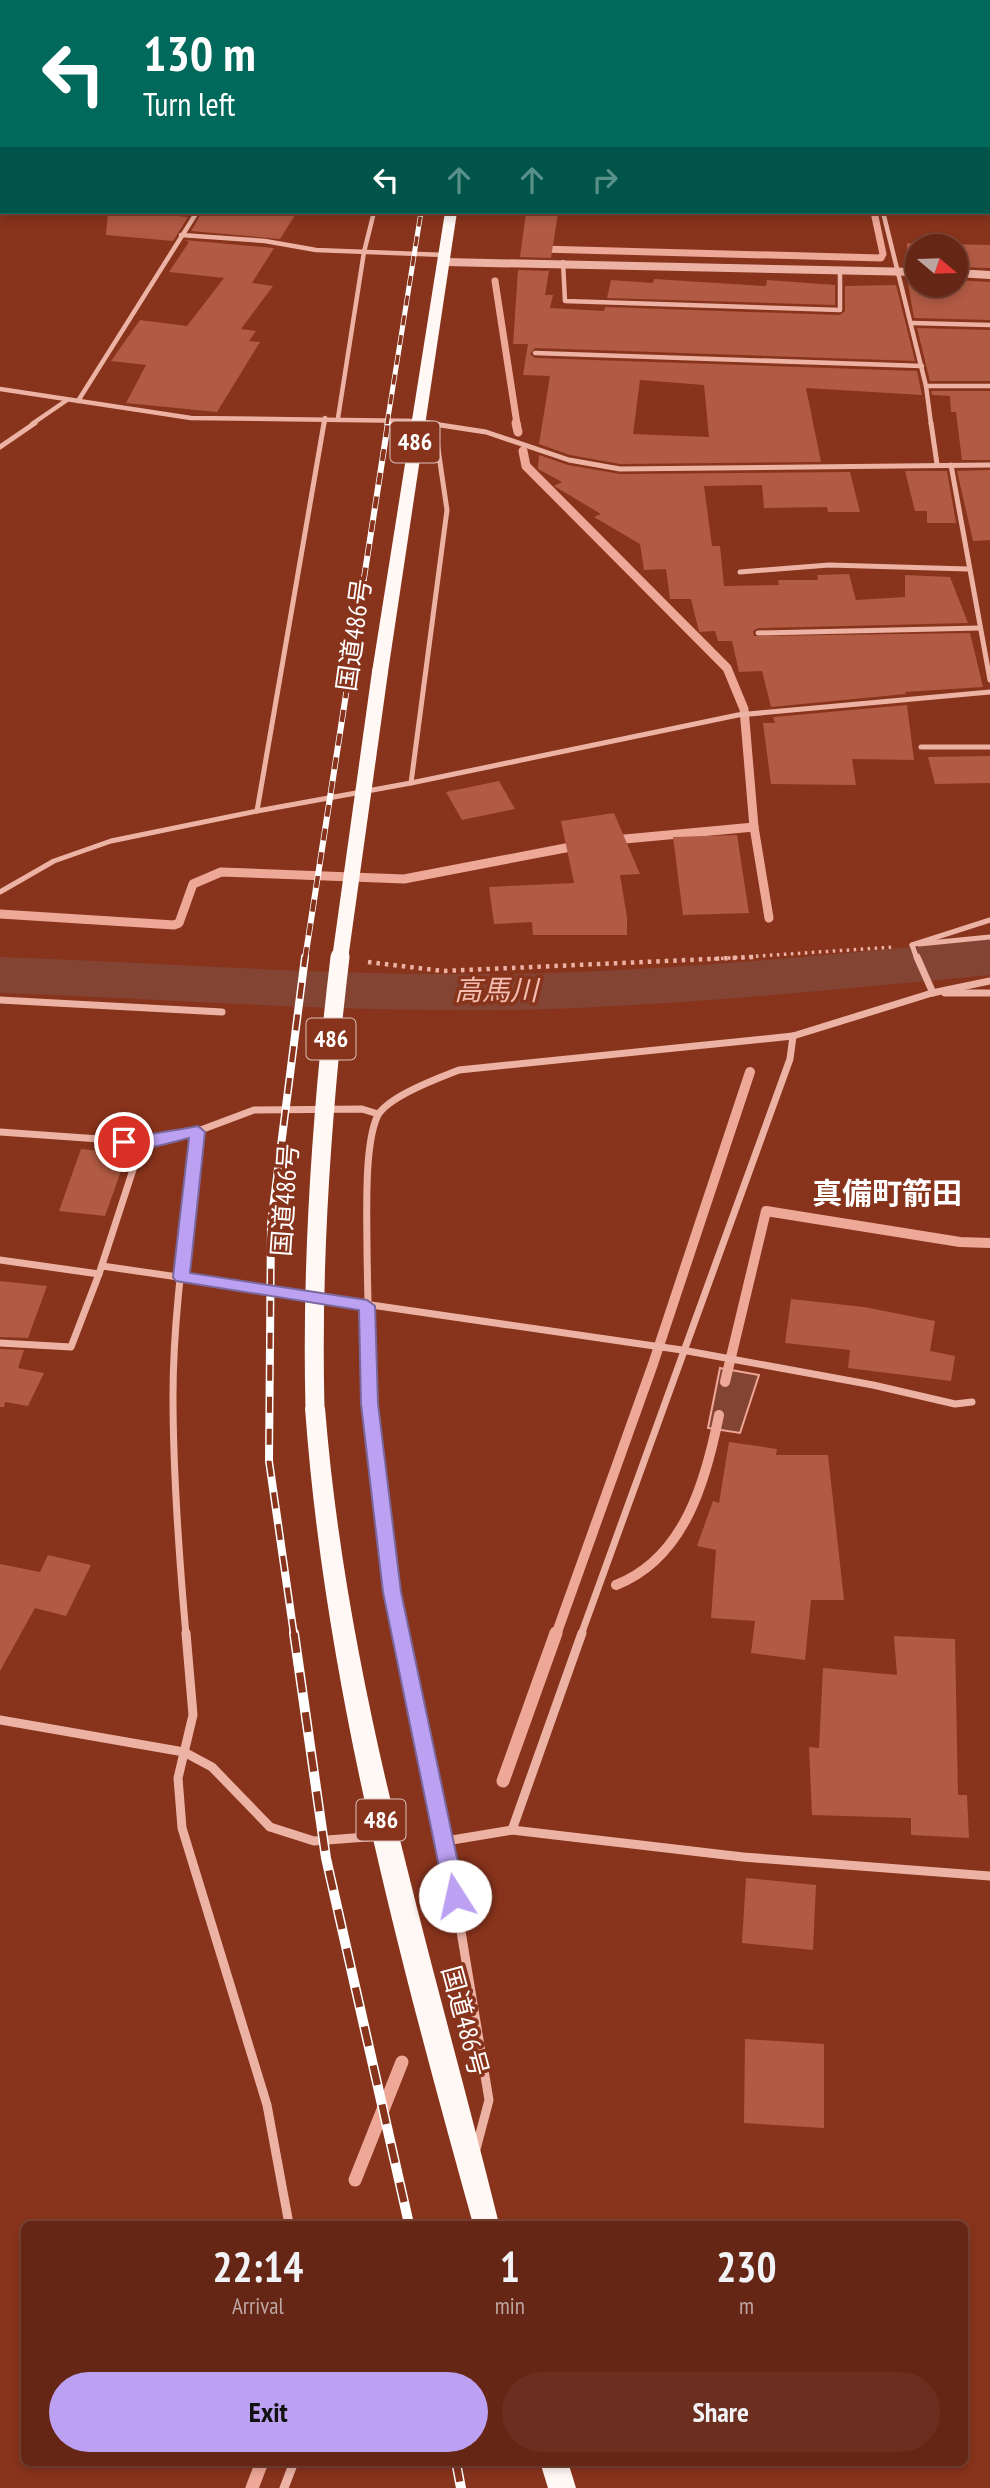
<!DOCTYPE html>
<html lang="en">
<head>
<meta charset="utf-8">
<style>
	:root { --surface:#662615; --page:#6c2e1e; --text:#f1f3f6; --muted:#bca5a0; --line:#794334; --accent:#bca0f2 }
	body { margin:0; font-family:"PT Sans Narrow","Noto Sans JP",sans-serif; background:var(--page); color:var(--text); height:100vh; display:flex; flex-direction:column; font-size:26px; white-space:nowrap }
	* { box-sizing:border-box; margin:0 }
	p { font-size:23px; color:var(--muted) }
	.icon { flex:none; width:38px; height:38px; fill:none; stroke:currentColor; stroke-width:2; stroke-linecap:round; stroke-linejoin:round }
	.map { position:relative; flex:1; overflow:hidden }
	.sheet { position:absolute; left:21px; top:2221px; width:947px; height:245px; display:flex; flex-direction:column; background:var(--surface); border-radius:10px; box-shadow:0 4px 10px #0003,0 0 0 2px var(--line) }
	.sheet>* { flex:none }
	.guide { position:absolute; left:0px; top:0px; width:990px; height:214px; box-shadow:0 4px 10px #0003,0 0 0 2px var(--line); background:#00695c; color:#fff; overflow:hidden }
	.needle { width:46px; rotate:109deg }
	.fabs { position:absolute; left:905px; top:234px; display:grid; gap:14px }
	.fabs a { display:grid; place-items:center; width:63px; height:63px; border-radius:50%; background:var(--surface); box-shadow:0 4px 10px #0003,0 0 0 2px var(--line); font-size:35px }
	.pin { position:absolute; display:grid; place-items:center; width:60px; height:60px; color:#fff; margin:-30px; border:4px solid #fff; border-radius:50%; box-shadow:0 2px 7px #0007 }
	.me { position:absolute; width:77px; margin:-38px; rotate:350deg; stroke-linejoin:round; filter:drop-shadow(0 0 5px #0008) }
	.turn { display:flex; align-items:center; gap:24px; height:147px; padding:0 28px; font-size:32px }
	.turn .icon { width:91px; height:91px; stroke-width:2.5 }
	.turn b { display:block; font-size:49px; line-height:60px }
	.lanes { display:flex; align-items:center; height:66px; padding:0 28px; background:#0003; justify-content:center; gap:35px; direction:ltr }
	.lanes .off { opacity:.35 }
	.eta { display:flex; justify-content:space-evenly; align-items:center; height:119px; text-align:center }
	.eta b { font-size:42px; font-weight:800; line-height:49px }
	.action { display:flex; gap:14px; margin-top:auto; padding:14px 28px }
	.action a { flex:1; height:80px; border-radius:42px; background:var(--accent); color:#111; font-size:28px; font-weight:800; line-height:80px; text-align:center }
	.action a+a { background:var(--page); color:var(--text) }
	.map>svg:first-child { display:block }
</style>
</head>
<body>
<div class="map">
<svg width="990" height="2488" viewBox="0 0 990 2488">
	<rect width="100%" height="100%" fill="#88331c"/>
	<polygon fill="#834433" stroke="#eea898" stroke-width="2" points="720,1368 759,1375 740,1433 708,1428"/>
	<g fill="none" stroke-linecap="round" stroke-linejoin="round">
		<g stroke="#eea898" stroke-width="7">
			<polyline points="540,249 881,258 883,254 874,212"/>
			<polyline points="495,281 517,424"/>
		</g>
		<g stroke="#eea898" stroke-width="9">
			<polyline points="516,423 518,432"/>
			<polyline points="523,451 526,466 727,668 744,709 754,827 769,918"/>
			<polyline points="614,840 754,827"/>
			<polyline points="0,914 174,925 179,923 193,884 221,872 404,879 581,845"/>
		</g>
		<g stroke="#eea898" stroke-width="10">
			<polyline points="767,988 769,972"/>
			<polyline points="725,1382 766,1211 960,1242 990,1243"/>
			<path d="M616,1585C685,1558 706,1480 719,1415"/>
			<polyline points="556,1635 653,1364 750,1072"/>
		</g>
		<g stroke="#eea898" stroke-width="13">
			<polyline points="503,1781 556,1633"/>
			<polyline points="355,2180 402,2062"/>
			<polyline points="252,2488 262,2462"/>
		</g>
		<path fill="#834433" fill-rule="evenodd" d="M990,939V975C853,988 716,1002 578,1008C386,1016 192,1000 0,993V957C192,964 386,980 578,972C716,966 853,953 990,939Z"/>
	</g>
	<g fill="#b15a44" fill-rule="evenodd">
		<polygon points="108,212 131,212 188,217 173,241 106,235"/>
		<polygon points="202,212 297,212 280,239 191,231"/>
		<polygon points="526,213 558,213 551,258 520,257"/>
		<polygon points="185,240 274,248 252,283 273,286 241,329 256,331 249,341 260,342 217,412 126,403 146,365 111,361 140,320 187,326 224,278 169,272 189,242"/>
		<polygon points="907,243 990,245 990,268 956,267 956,247 917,247 917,265 907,265"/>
		<path d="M518,270L549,271L545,295H553L550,308L604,311L605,307L840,315L845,311V286L896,285L915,361L535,348L530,354L535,358L917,371L922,395L806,388L821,462L620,464L570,455L539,444L550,376L523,375L528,344H513ZM640,380L704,385L709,437L633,434Z"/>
		<polygon points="907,278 917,279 917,285 956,285 956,280 990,282 990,320 914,318"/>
		<polygon points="654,279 766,286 767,280 835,285 835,305 607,298 611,280 653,283"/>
		<polygon points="917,328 990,330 990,381 930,381"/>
		<polygon points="931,391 990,391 990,460 962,460 956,412 951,412 950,396 932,395"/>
		<polygon points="539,455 568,465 620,474 850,472 860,512 828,512 827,507 764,508 762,485 704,486 712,546 720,546 724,586 779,585 778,580 818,580 817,575 849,574 856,600 905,597 905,575 950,577 968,623 758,628 753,631 754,636 970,633 983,687 905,692 906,694 771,707 762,671 739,672 732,641 718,641 715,631 699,632 691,599 670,599 666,569 644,570 640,544 594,517 601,514 554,486 562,482 538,469"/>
		<polygon points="990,470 990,540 973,541 957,471"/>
		<polygon points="905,471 947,471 956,523 927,523 927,511 915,511"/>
		<polygon points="907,705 914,760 852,759 856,785 771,784 763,723 775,723 773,717"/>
		<polygon points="990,756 990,783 935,784 928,757"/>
		<polygon points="499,781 515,809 462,820 446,792"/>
		<polygon points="614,813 640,874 620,875 627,917 627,935 533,935 532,922 494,924 489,887 574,883 561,821"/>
		<polygon points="737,835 749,913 683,915 673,837"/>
		<polygon points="81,1149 127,1154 105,1216 59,1211"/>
		<polygon points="0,1281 47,1286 28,1338 0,1337"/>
		<polygon points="791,1299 864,1307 935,1321 930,1351 955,1356 951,1381 848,1368 850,1350 785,1343"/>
		<polygon points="0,1349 24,1350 18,1368 44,1373 28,1406 5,1402 4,1407 0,1407"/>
		<polygon points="729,1442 777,1449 776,1455 828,1455 844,1600 811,1600 805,1660 751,1653 755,1621 711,1618 716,1550 697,1546 713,1501 719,1503"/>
		<polygon points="48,1555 91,1565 66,1616 35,1608 0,1671 0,1564 40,1572"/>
		<polygon points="894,1636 955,1639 958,1795 967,1795 969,1838 911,1835 911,1818 812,1815 809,1747 819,1748 823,1668 897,1675"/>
		<polygon points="746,1878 816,1885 813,1950 742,1943"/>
		<polygon points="745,2039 824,2044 824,2128 744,2123"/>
	</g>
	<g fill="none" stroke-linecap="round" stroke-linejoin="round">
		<polyline stroke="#ecb3a5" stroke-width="3.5" stroke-dasharray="2.5 4.5" stroke-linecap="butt" points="714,959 894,947"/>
		<polyline stroke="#ecb3a5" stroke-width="4.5" stroke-dasharray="3.5 5" stroke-linecap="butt" points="368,962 444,971 754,957"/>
		<g stroke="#ecb3a5" stroke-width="4.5">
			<polyline points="39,2 45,0"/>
			<polyline points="883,212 926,386 931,424"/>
			<polyline points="181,235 265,241 316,250 445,255"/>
			<polyline points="563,262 565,301 840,310 840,269"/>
			<polyline points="912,323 990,325"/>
			<polyline points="535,353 922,366"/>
			<polyline points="926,386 990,386"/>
			<polyline points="0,389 191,418 418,421 438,424"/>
			<polyline points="78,401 197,212"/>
			<polyline points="338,418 364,252 374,212"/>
			<polyline points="419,422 421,424"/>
			<polyline points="32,424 67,400"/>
			<polyline points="324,424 325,418"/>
		</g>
		<g stroke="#ecb3a5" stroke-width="5">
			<polyline points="427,423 486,432 569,460 620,469 990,465"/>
			<polyline points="931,423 937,464"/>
			<polyline points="0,447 35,423"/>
			<polyline points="951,465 990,680"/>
			<polyline points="740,572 829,565 968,569"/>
			<polyline points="758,633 980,628"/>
			<polyline points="921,747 990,747"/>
			<polyline points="411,783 447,510 437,442 419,423"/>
			<polyline points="257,811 324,423"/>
			<polyline points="0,892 54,861 111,841 257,811 411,783 738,715 990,692"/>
			<polyline points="919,944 990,937"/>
			<polyline points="912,945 917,959"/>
			<polyline points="912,945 990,920"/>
		</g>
		<g stroke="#ecb3a5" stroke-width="7">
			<polyline points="917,957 933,993"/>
			<polyline points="945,993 990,993"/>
			<polyline points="0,1000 222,1012"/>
			<polyline points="0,1132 142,1142 198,1131 254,1110 362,1109 378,1114"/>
			<polyline points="0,1260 99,1274"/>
			<polyline points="102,1266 682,1350 873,1385 955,1404 972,1402"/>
			<polyline points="0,1343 71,1347 99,1274 142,1142"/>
			<path d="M186,1635C179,1556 173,1476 173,1396C173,1308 188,1218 198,1131"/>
			<path d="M400,1635C371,1509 369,1378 367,1249C367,1215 364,1147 377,1117C386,1097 439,1078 459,1070L793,1036L932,993L990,981"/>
			<polyline points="581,1635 790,1059 793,1036"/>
		</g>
		<g stroke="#ecb3a5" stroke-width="9">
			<polyline points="186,1633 193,1715 178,1778 182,1828 267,2105 289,2224"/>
			<polyline points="399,1633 446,1841"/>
			<polyline points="0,1720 184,1752 212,1767 270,1827 314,1841 380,1836"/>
			<polyline points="512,1830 582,1633"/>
			<polyline points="476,2149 489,2100 446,1841 512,1830 743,1857 990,1876"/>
			<polyline points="284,2488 294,2462"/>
		</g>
		<g stroke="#ecb3a5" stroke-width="8">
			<polyline points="445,262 917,272"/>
			<polyline points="956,273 990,275"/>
		</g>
		<g fill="#fff8f4" fill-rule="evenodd">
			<rect x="470" y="0" width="10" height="2"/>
			<polygon points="445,212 457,212 388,672 380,677 372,672"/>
			<path d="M315,1400L322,1403L325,1408C348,1693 431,1949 499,2224H473C399,1957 325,1685 305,1408L308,1403Z"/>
			<polygon points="540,2462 568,2462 576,2488 548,2488"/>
		</g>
		<g stroke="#fff" stroke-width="5">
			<polyline id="rail-far3" points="387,424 421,212"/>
		</g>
		<g stroke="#fff" stroke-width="6">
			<polyline id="rail-far2" points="305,959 388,423"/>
		</g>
		<g stroke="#fff" stroke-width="8">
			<polyline id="rail-far1" points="294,1635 269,1461 271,1224 305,957"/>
		</g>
		<g stroke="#fff" stroke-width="10">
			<g id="rail">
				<polyline points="294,1633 326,1858 409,2224"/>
				<polyline points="456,2462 461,2488"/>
			</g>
		</g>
		<use href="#rail-far3" stroke="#88331c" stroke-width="3.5" stroke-dasharray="10" stroke-linecap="butt"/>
		<use href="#rail-far2" stroke="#88331c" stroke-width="4.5" stroke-dasharray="12" stroke-linecap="butt"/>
		<use href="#rail-far1" stroke="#88331c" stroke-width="5" stroke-dasharray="16" stroke-linecap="butt"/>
		<use href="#rail" stroke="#88331c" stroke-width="7" stroke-dasharray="20" stroke-linecap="butt"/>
		<polyline stroke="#fff8f4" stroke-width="16" points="340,959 380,672"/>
		<path stroke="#fff8f4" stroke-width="19" d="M315,1408C311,1256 322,1108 340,957"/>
	</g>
	<path fill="#bca0f2" stroke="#7a689d" stroke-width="2" d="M198,1126L205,1132L190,1273L367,1300L375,1306L378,1404L401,1592L465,1896L462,1902L455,1904L448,1902L445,1896L383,1592L361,1404L359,1310L176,1281L173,1277L189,1138C171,1142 130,1157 117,1142C120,1138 185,1129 198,1126Z"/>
	<g text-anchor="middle" stroke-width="7" stroke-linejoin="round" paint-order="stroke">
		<g fill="#88331c" stroke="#dbc2bb" stroke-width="2">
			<rect x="390.5" y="421.5" width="49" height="41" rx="5"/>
			<rect x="306.5" y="1018.5" width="49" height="41" rx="5"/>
			<rect x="356.5" y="1799.5" width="49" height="41" rx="5"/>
		</g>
		<g font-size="24" font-weight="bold" fill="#fff">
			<text x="415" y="450">486</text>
			<text x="331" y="1047">486</text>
			<text x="381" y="1828">486</text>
		</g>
		<g font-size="26" fill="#fff" stroke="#88331c">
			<text transform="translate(354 635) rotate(-82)" y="9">国道486号</text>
			<text transform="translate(285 1200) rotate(-86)" y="9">国道486号</text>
			<text transform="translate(465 2021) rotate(75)" y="9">国道486号</text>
		</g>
		<g font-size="28" font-style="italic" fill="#f3beb1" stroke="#88331c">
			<text x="496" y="1000">高馬川</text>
		</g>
		<g font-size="30" font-weight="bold" fill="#fff" stroke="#88331c">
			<text x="887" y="1204">真備町箭田</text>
		</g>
	</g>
</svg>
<div class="fabs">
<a><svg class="needle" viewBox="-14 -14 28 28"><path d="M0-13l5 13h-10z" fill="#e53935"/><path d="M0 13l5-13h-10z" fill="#bca5a0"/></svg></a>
</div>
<div class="pin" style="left:124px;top:1142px;background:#d93025"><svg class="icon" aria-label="arrive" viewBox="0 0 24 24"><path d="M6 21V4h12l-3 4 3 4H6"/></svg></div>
<svg class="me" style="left:455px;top:1896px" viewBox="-20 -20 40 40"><circle r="19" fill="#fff"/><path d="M0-13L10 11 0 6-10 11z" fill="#bca0f2"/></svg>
<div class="guide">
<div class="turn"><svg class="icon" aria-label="left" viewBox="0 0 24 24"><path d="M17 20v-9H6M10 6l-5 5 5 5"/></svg><div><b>130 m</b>Turn left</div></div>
<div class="lanes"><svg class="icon" aria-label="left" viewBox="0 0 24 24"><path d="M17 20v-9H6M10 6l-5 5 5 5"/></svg><svg class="icon off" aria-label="ahead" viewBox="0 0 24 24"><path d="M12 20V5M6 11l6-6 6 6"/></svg><svg class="icon off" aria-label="ahead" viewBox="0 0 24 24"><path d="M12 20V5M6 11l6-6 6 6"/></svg><svg class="icon off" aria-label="right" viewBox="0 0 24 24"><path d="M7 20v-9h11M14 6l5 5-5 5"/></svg></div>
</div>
<section class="sheet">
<div class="eta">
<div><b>22:14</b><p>Arrival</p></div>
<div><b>1</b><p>min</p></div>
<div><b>230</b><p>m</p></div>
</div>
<div class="action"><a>Exit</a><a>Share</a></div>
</section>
</div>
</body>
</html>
